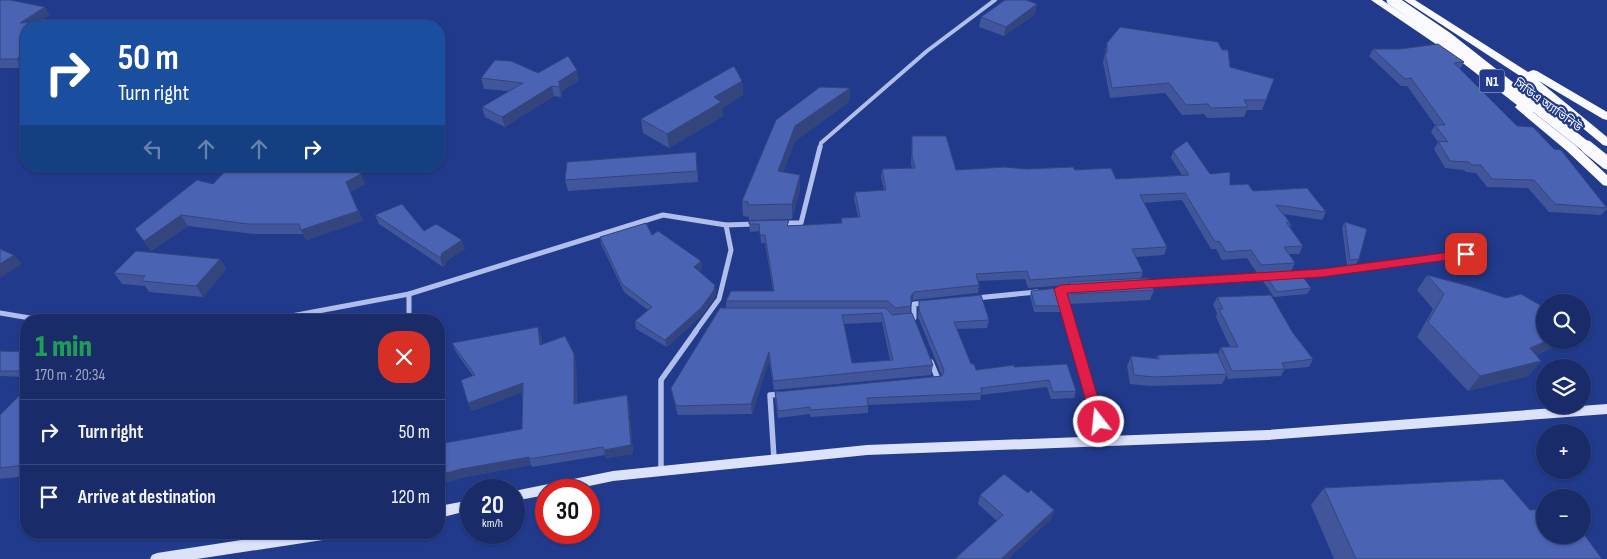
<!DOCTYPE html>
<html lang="en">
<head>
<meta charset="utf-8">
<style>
	:root { --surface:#192c69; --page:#263871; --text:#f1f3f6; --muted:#9fa7c0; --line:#37487d }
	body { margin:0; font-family:"Sofia Sans Condensed","Noto Sans Bengali",sans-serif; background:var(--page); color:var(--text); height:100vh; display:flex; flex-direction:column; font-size:19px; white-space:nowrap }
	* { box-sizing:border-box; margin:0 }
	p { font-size:16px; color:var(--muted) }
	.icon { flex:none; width:28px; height:28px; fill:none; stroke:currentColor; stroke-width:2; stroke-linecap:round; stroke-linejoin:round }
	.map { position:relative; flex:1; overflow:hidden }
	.side { position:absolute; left:20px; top:314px; width:425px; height:225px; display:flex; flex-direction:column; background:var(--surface); border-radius:20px; box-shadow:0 1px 4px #0004,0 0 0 1px var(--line) }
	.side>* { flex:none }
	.top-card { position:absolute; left:20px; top:20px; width:425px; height:152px; border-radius:20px; box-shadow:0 1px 4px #0004,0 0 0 1px var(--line); background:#1a4fa0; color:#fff; overflow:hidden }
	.buttons { position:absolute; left:1536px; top:294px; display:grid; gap:10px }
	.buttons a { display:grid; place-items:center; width:55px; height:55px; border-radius:50%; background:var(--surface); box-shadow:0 1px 4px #0004,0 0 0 1px var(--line); font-size:25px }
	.speed { position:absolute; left:460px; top:479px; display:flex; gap:10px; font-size:25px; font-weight:700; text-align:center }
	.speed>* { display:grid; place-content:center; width:65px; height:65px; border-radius:50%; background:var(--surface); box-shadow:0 1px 4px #0004,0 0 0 1px var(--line); line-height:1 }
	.speed small { font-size:12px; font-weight:400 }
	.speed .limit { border:8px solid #d22; background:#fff; color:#111 }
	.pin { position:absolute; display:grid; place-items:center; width:42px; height:42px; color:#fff; margin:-21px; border-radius:10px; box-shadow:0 2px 8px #0006 }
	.me { position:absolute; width:55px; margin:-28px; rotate:344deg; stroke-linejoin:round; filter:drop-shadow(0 0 4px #0008) }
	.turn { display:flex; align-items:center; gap:18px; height:105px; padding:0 15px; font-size:22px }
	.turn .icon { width:65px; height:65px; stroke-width:2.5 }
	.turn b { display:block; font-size:35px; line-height:42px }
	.lanes { display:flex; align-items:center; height:48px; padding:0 15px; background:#0003; justify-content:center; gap:25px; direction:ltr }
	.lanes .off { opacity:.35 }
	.round { display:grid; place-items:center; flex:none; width:52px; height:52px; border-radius:20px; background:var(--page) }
	.headline { display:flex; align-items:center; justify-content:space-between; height:85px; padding:0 15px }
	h1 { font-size:30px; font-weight:800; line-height:38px; color:#1e9e55 }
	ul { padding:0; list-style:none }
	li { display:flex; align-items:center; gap:15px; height:65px; padding:0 15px; border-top:1px solid var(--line) }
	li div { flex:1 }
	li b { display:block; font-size:19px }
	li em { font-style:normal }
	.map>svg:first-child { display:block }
</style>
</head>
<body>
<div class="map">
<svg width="1607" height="559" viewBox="0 0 1607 559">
	<rect width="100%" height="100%" fill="#213a8c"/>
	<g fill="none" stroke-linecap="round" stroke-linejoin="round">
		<polyline stroke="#afbeeb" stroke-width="4" points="820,149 821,143 927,51 995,0"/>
		<g stroke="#afbeeb" stroke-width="5">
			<polyline points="784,223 801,223 820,147"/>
			<polyline points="1294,275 1466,254"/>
			<polyline points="1145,284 1271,276"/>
			<polyline points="409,294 409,320"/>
			<polyline points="976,298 1037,292"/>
			<polyline points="0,313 42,320"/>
			<polyline points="911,319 914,318 914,304 925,303"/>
			<polyline points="270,320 409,294 663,215 726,225"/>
			<polyline points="695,332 719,299 731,250 726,225 756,224"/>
			<polyline points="1072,332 1060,289 1074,289"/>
		</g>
		<g stroke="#afbeeb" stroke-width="5.5">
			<polyline points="1072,331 1104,441"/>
			<polyline points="931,362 938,379 935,379"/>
			<polyline points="774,459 770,395 782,394"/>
			<polyline points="661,471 661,380 696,331"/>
		</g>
		<g fill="#dbe2f9" fill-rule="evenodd">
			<polygon points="1607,404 1607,414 1268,440 867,455 613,481 570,490 546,490 546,495 514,501 514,491 613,471 867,445 1268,430"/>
			<polygon points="471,500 471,510 439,518 439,506"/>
			<polygon points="294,532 342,532 341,536 336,538 197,559 150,559 152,555 157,553"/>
		</g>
		<g fill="#fafafe" fill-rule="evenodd">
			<polygon points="1371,0 1382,0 1463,53 1534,107 1536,109 1533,112 1575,145 1607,175 1607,186 1603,185 1567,151 1517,109 1515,107 1517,105 1455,57"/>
			<polygon points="1404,0 1415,0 1528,72 1533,70 1537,71 1607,112 1607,120 1603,119 1539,81 1607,137 1607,146 1603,145 1520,76"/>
		</g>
		<polyline stroke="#fafafe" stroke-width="11" points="1392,0 1448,38 1589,149"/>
		<polyline stroke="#fafafe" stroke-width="13" points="1587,147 1607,163"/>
	</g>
	<g fill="#40559a" fill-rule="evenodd">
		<polygon points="0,0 50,15 26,26 26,65 23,68 0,68"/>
		<polygon points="1037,4 1035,14 1004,36 979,27 981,17"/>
		<polygon points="1107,43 1230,67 1274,79 1262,110 1247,110 1244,117 1207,118 1204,114 1182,115 1165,93 1110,98 1103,62"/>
		<polygon points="1373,49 1464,62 1460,69 1517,126 1607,208 1607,209 1601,215 1549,212 1528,188 1487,187 1476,173 1466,172 1464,170 1445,168 1434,149 1438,142 1431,132 1435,125 1407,86 1401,86 1369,56"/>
		<polygon points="538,73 579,80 562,91 561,97 554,96 505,127 485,117 482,107 509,91 484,89 481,78"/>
		<polygon points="742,81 743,95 722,108 723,116 669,148 643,133 641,119"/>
		<polygon points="850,88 849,102 795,141 783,172 800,175 800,190 792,219 749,220 749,217 743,216 742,201 776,120"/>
		<path d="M912,136L956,170L1027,169L1075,170L1116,179L1182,175L1171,158L1173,151L1210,174L1230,185L1326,212L1322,220L1284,214L1291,224L1290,227L1303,246L1299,254H1289L1295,263L1291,271L1257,273L1247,258L1222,260L1216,249H1211L1182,200L1143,203L1167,247L1164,255L1136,257L1143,272L1141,278L1154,290L1150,300L1069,304L1066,293L1068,285L1028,288L1025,279L978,281L979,285L978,293L913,300L911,303L910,313L933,365L931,375L774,390L769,361L752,414L678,415L673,398L671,388L726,308V301L773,291L765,243H761L760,231L750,232L749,221L789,226L841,223V218L858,217L854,199L855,192L884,190L881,177L882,169L912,168L911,164ZM882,322L890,360L852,363L844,324Z"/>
		<polygon points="697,163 698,182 568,191 565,180"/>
		<polygon points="213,184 365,184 350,192 363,221 306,240 303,234 254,234 188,226 151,251 135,229"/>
		<polygon points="375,215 424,231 465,249 445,262 446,264 443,267 379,224"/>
		<polygon points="1345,222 1359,259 1356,264 1347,265 1342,227"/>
		<polygon points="652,235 701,261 702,268 699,271 716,292 715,297 702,315 667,347 636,329 635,321 648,310 624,292 601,244 600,237"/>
		<polygon points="220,259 226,269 203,297 149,292 145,286 122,284 114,273"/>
		<polygon points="1427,275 1563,343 1536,355 1541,361 1528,376 1468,391 1417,337 1433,309 1417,290"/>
		<polygon points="1266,276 1311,288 1307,294 1274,297 1263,281"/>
		<polygon points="1031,291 1063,306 1062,312 1034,312 1030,296"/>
		<polygon points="1217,297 1293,333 1313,359 1309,367 1285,369 1281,376 1228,379 1227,375 1222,384 1150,386 1130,384 1127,366 1131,356 1156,358 1158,355 1218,354 1221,347 1230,347 1216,317 1217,313 1213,305"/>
		<polygon points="919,301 989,320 987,328 957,329 971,364 976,370 1014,367 1076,391 1074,398 1051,399 1047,387 981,395 980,400 868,405 868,413 810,417 810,414 778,418 775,399 775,392 942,376 918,317"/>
		<polygon points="541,335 542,345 576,363 577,403 627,395 629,404 633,454 606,458 605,455 532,467 531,465 465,477 439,484 439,444 522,429 522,392 472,411 468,403 473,376 456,352 452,343"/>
		<polygon points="0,351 26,352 26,377 0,376"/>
		<polygon points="26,389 26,476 0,479 0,415"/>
		<polygon points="1324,488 1545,535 1602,559 1334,559 1311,505"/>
		<polygon points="1028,493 1054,510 1051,519 1008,559 954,559 997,521 978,504 980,495"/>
	</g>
	<g fill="#34457d">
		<polygon points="1037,4 1035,14 1004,36 1006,27"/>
		<polygon points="45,7 50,15 34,26 20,23"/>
		<polygon points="57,21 60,26 52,26"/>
		<polygon points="26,50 26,65 23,68 17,59"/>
		<polygon points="577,70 579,80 562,91 561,97 558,82"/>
		<polygon points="742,81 743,95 722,108 723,116 669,148 667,134 714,97"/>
		<polygon points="552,86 554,96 505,127 502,117"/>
		<polygon points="850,88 849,102 795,141 778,186 778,171 795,126"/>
		<polygon points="361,174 365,184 350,192 363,221 306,240 301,230 346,182"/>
		<polygon points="800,175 800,190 792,219 792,204"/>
		<polygon points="181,215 188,226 151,251 144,241"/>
		<polygon points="462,240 465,249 445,262 446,264 443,267 440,258 441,254"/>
		<polygon points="14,255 22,264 0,278 0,264"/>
		<polygon points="220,259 226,269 203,297 196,286"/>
		<polygon points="701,261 702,268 695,274 694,267"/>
		<polygon points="715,285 716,292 715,297 702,315 667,347 665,340"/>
		<polygon points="914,292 913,300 910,304 911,296"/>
		<polygon points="538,327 541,335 543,354 540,345"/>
		<polygon points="1549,340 1566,340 1563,343 1517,363 1530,348"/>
		<polygon points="769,352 769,361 752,414 751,404"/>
		<polygon points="574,354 576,363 577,412 574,404"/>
		<polygon points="1541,361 1528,376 1468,391 1480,376"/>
		<polygon points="523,383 526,391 472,411 468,403"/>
		<polygon points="627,395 629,404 633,454 606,458 604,450"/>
		<polygon points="529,457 531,465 465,477 439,484 439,475 461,469"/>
		<polygon points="1054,510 1051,519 1008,559 1001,559"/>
	</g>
	<g fill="#4a63b3" stroke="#34457d" fill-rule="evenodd">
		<polygon points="0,0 10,0 45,7 20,23 57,21 52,26 26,26 26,50 17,59 0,59"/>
		<polygon points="1005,0 1026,0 1037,4 1006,27 981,17"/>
		<polygon points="1120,27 1218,42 1222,50 1228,50 1230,67 1274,79 1266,100 1244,100 1248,107 1211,108 1208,104 1186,105 1169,83 1112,88 1105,53 1107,53 1107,43"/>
		<polygon points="1438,44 1464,62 1454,63 1517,126 1533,127 1554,149 1561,150 1607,208 1555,204 1534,180 1492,179 1481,165 1471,165 1469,162 1450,161 1438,141 1448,142 1435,125 1445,125 1411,78 1405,79 1373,49 1400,49"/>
		<polygon points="568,56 577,70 558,82 560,83 559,87 552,86 502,117 482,107 523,83 481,78 495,60 511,61 538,73"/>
		<polygon points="734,66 742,81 714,97 721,102 667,134 641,119"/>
		<polygon points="820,87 850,88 795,126 778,171 800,175 792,204 748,205 748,202 742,201 776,120"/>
		<polygon points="912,136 946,136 956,170 1005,167 1027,169 1073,167 1075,170 1111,168 1116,179 1189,175 1173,151 1187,141 1210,174 1230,172 1230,185 1248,184 1253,191 1307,188 1326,212 1276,205 1291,224 1286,222 1303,246 1284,247 1295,263 1261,265 1251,250 1226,252 1219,241 1215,242 1185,193 1140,195 1167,247 1132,249 1143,272 1030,280 1027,271 976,274 979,285 914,292 911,296 911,306 895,308 888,301 726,301 731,291 774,291 765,235 760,235 759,224 749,224 749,221 789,220 787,226 842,223 841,218 860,217 855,192 886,190 882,169 915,168 912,156"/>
		<polygon points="696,152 697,171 565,180 567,162"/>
		<polygon points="230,166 350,166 361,174 346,182 358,211 301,230 299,224 248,224 181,215 144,241 135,229 197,180 213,184"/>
		<polygon points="402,204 424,231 436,224 462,240 441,254 442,255 440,258 375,215"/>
		<polygon points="1345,222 1367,229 1359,259 1350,260"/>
		<polygon points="646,223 652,235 658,231 701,261 694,267 715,285 714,290 701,308 665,340 635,321 652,307 622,284 600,237"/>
		<polygon points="0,249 14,255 0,264"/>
		<polygon points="136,251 220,259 196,286 141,281 145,276 114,273"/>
		<polygon points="1300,273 1311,288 1277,292 1266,276"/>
		<polygon points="1427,275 1469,286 1506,298 1521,294 1545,308 1545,340 1549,340 1530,348 1541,361 1480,376 1428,322 1444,294"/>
		<polygon points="1148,278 1154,290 1072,294 1069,282"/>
		<polygon points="1058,288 1063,306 1035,306 1031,291"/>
		<polygon points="981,295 989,320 954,322 971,364 974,364 976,370 1014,365 1014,367 1067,364 1076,391 1053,392 1049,380 981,388 982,393 867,398 868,406 810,410 810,407 778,411 775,392 942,376 944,370 919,310 919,301"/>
		<polygon points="1271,295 1293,333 1313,359 1282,363 1285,369 1232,371 1221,347 1238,347 1219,309 1223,309 1217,297"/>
		<path d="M720,308H886L892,315L912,313L933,365L773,381L769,352L751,404L676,406L671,388ZM882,313L893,360L852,363L842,315Z"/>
		<polygon points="538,327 540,345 565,336 574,354 574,404 627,395 631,445 604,450 603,447 529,459 529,457 461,469 439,475 439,444 522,429 523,383 468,403 461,380 475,375 452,343"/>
		<polygon points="0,351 26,352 26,371 0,371"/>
		<polygon points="1217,353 1227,374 1154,377 1134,375 1131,356 1159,359 1158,355"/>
		<polygon points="26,389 26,465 0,468 0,415"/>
		<polygon points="1004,474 1028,493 1031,490 1054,510 1001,559 955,559 1003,515 980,495"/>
		<polygon points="1503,479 1530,510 1545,509 1545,535 1582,535 1582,533 1583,533 1602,559 1356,559 1324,488"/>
	</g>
	<polygon fill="#e11d48" stroke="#92132f" points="1466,250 1472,254 1470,257 1322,277 1067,293 1105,422 1103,426 1099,428 1094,426 1092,422 1054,289 1060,285 1322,269"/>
	<g text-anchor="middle" stroke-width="4.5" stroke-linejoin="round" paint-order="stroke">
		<g font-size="12" fill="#fff" stroke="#213a8c">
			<text transform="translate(1548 105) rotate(36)" y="4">সিডিএ অ্যাভিনিউ</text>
		</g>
		<rect fill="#213a8c" stroke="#bcc4dc" stroke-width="1" x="1479.5" y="69.5" width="25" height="23" rx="4"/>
		<g font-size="14" font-weight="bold" fill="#fff">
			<text x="1492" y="86">N1</text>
		</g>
	</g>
</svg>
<div class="buttons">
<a><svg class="icon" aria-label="search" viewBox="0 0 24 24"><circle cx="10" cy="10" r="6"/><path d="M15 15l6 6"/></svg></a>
<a><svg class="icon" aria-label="layers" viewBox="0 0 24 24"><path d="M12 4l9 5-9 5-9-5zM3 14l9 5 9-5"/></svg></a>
<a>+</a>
<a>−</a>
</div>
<div class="speed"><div>20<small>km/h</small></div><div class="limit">30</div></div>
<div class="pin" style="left:1466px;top:254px;background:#d93025"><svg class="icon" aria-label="arrive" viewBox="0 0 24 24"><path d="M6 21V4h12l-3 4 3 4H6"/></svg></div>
<svg class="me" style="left:1099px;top:422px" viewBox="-20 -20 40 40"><circle r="17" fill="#e11d48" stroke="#fff" stroke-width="3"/><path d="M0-11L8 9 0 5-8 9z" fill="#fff"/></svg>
<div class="top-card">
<div class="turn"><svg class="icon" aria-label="right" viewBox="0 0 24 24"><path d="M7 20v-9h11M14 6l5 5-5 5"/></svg><div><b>50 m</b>Turn right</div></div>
<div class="lanes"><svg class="icon off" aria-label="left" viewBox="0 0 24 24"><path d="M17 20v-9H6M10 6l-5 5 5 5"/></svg><svg class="icon off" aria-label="ahead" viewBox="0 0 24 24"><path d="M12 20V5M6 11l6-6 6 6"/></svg><svg class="icon off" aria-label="ahead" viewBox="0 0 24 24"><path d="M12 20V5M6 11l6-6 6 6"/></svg><svg class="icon" aria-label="right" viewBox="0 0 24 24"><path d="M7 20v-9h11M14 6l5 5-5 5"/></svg></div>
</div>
<section class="side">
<div class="headline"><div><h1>1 min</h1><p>170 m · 20:34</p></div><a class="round" style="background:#d93025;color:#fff"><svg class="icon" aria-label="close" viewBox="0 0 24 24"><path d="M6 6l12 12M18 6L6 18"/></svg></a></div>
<ul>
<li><svg class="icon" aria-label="right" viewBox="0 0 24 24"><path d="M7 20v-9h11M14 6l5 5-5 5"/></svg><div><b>Turn right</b></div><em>50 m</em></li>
<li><svg class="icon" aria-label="arrive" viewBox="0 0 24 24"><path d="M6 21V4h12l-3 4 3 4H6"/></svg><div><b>Arrive at destination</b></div><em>120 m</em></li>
</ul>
</section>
</div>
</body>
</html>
